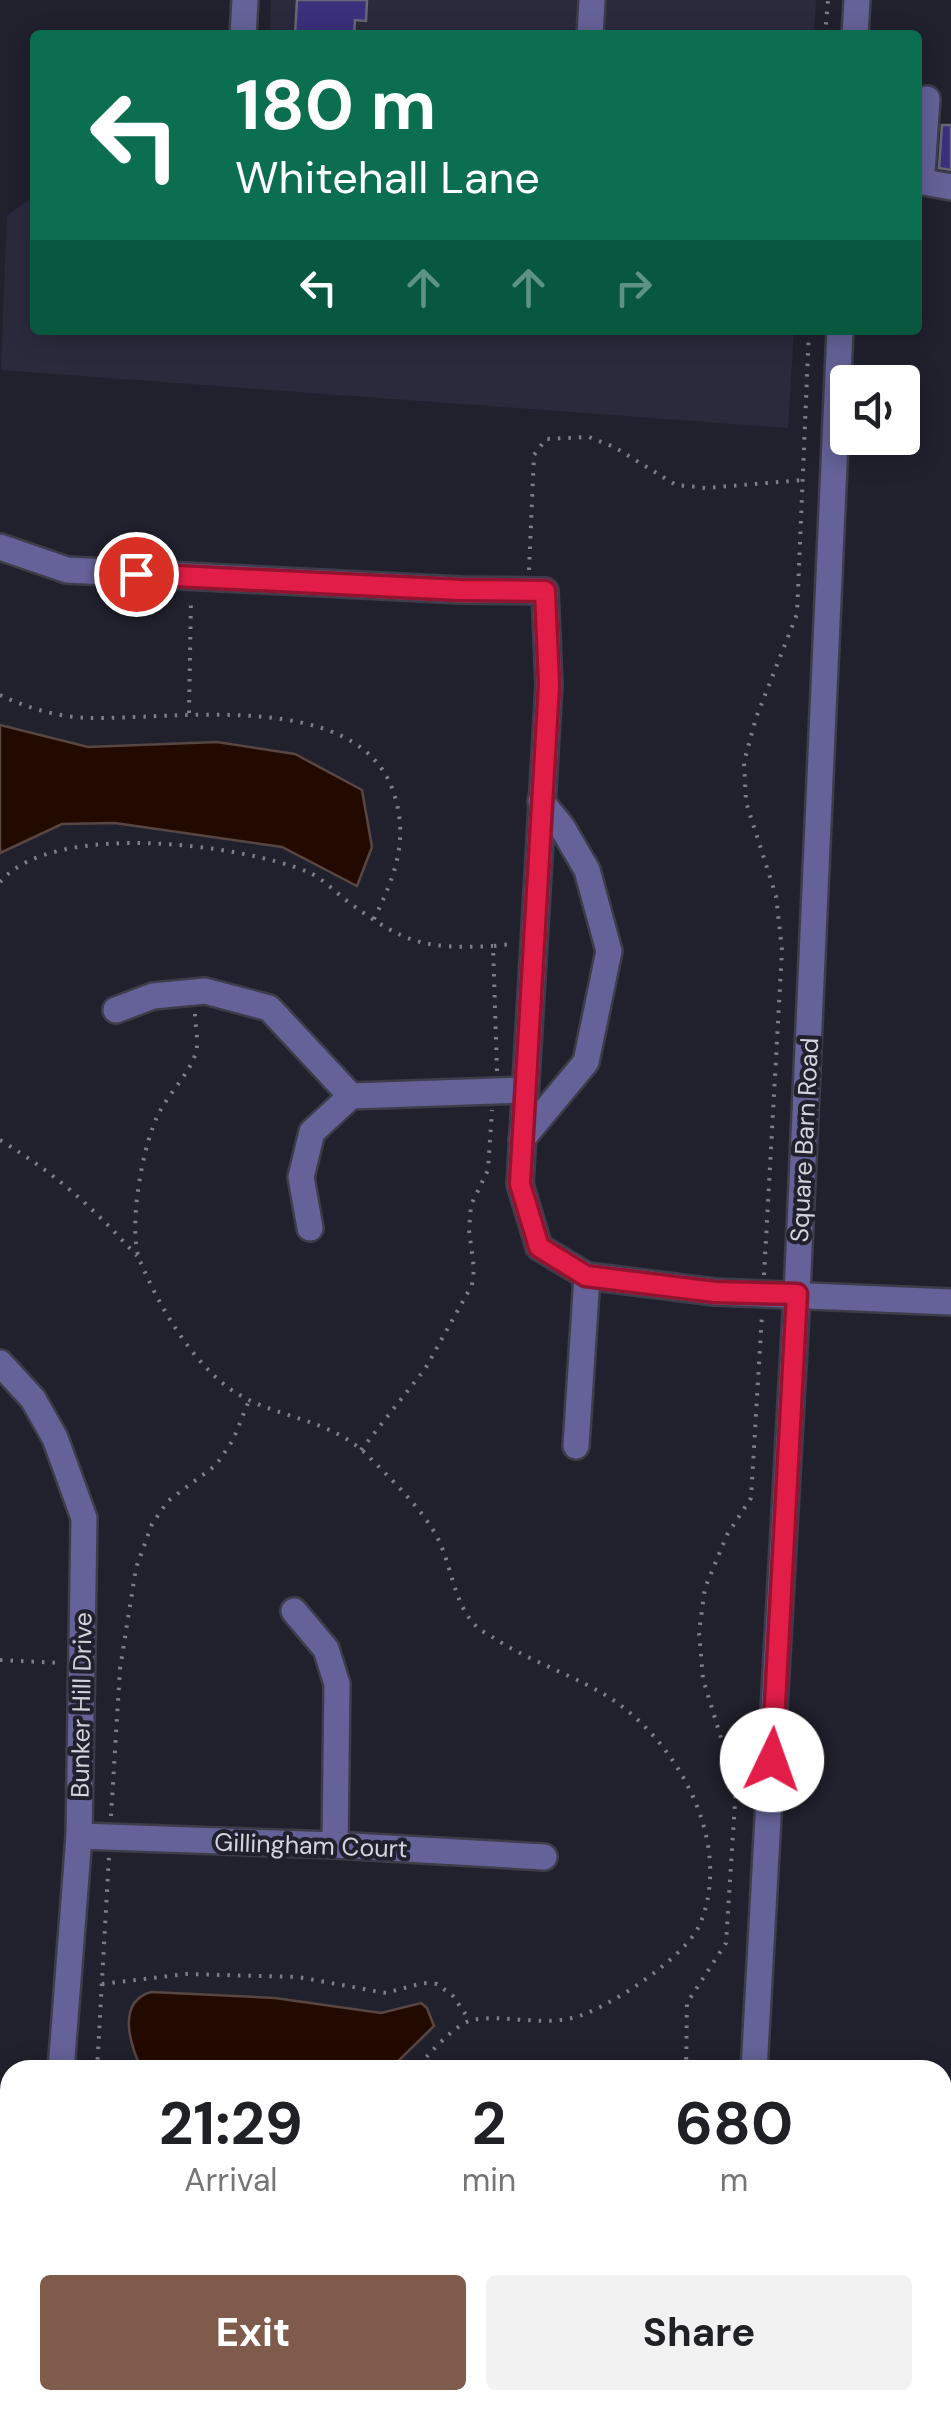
<!DOCTYPE html>
<html lang="en">
<head>
<meta charset="utf-8">
<style>
	:root { --surface:#fff; --page:#f2f2f2; --text:#202124; --muted:#757577; --accent:#7e5b4a }
	body { margin:0; font-family:"DM Sans",sans-serif; background:var(--page); color:var(--text); height:100vh; display:flex; flex-direction:column; font-size:38px; white-space:nowrap }
	* { box-sizing:border-box; margin:0 }
	p { font-size:32px; color:var(--muted) }
	.icon { flex:none; width:55px; height:55px; fill:none; stroke:currentColor; stroke-width:2; stroke-linecap:round; stroke-linejoin:round }
	.map { position:relative; flex:1; overflow:hidden }
	.details { position:absolute; left:0px; top:2060px; width:952px; height:350px; display:flex; flex-direction:column; background:var(--surface); border-radius:30px 30px 0 0; box-shadow:0 5px 25px #0003 }
	.details>* { flex:none }
	.banner { position:absolute; left:30px; top:30px; width:892px; height:305px; border-radius:10px; box-shadow:0 5px 25px #0003; background:#0b6e4f; color:#fff; overflow:hidden }
	.tools { position:absolute; left:830px; top:365px; display:grid; gap:20px }
	.tools a { display:grid; place-items:center; width:90px; height:90px; border-radius:10px; background:var(--surface); box-shadow:0 5px 25px #0003; font-size:50px }
	.pin { position:absolute; display:grid; place-items:center; width:85px; height:85px; color:#fff; margin:-42px; border:5px solid #fff; border-radius:50%; box-shadow:0 2px 10px #0007 }
	.me { position:absolute; width:110px; margin:-55px; rotate:3deg; stroke-linejoin:round; filter:drop-shadow(0 0 8px #0008) }
	.turn { display:flex; align-items:center; gap:35px; height:210px; padding:0 40px; font-size:45px }
	.turn .icon { width:130px; height:130px; stroke-width:2.5 }
	.turn b { display:block; font-size:70px; line-height:85px }
	.lanes { display:flex; align-items:center; height:95px; padding:0 40px; background:#0003; justify-content:center; gap:50px; direction:ltr }
	.lanes .off { opacity:.35 }
	.eta { display:flex; justify-content:space-evenly; align-items:center; height:170px; text-align:center }
	.eta b { font-size:60px; font-weight:700; line-height:70px }
	.primary-button { display:flex; gap:20px; margin-top:auto; padding:20px 40px }
	.primary-button a { flex:1; height:115px; border-radius:10px; background:var(--accent); color:#fff; font-size:40px; font-weight:700; line-height:115px; text-align:center }
	.primary-button a+a { background:var(--page); color:var(--text) }
	.map>svg:first-child { display:block }
</style>
</head>
<body>
<div class="map">
<svg width="951" height="2410" viewBox="0 0 951 2410">
	<rect width="100%" height="100%" fill="#21212e"/>
	<g fill="#2a2a3d">
		<polygon points="271,0 816,0 814,35 270,35"/>
		<polygon points="35,196 35,330 794,330 788,428 1,370 7,215"/>
	</g>
	<g fill="#230a00" stroke="#584642" stroke-width="2.5">
		<polygon points="0,725 88,747 217,742 295,754 362,790 372,847 357,886 282,847 115,823 62,824 0,853"/>
		<path d="M151,1992L275,1998L381,2013L421,2003L427,2008L434,2026L389,2070H142C130,2045 116,2002 151,1992Z"/>
	</g>
	<g fill="#3a307c" stroke="#676776" stroke-width="2.5">
		<polygon points="297,0 367,0 366,21 355,20 354,35 295,35"/>
		<polygon points="942,125 951,125 951,170 939,168"/>
	</g>
	<g fill="none" stroke-linecap="round" stroke-linejoin="round">
		<g stroke="#3d3d4a" stroke-width="30">
			<g id="minor">
				<polyline points="243,35 245,0"/>
				<polyline points="590,35 592,0"/>
				<polyline points="855,35 857,0"/>
				<polyline points="918,176 922,172 927,99"/>
				<polyline points="918,181 951,187"/>
				<polyline points="0,547 67,570 460,590 545,591 549,685 520,1184 539,1247 587,1276 715,1292 951,1302"/>
				<polyline points="116,1010 153,996 205,991 269,1008 351,1096"/>
				<polyline points="522,1139 586,1062 609,951 587,870 562,827 541,801"/>
				<polyline points="310,1228 301,1177 312,1132 351,1096 524,1090"/>
				<polyline points="0,1363 33,1399 55,1438 84,1518 79,1836 61,2070"/>
				<polyline points="576,1446 587,1276"/>
				<polyline points="294,1611 326,1649 337,1684 335,1845"/>
				<polyline points="79,1836 335,1845 544,1857"/>
				<polyline points="754,2070 797,1294 840,330"/>
				<polyline points="0,2266 10,2262"/>
				<polyline points="183,2400 192,2410"/>
				<polyline points="538,2410 538,2400"/>
				<polyline points="735,2410 736,2400"/>
			</g>
		</g>
		<g stroke="#7e7e88" stroke-width="4" stroke-dasharray="2.5 8" stroke-linecap="butt">
			<polyline points="825,35 828,0"/>
			<polyline points="529,570 534,455 546,439 589,437 614,447 676,485 706,488 803,480"/>
			<path d="M0,695C27,708 58,717 88,718C172,720 353,688 392,788C410,837 396,874 374,919"/>
			<polyline points="189,713 191,598"/>
			<path d="M0,882C52,820 241,844 308,872C324,879 337,894 351,904C406,944 425,949 493,946"/>
			<path d="M195,1014C195,1025 199,1041 196,1052C190,1073 170,1092 160,1111C143,1141 127,1229 140,1261C159,1306 192,1363 233,1391C274,1418 328,1418 365,1453C388,1476 425,1511 439,1541C452,1568 454,1603 475,1625C479,1630 488,1634 494,1638C532,1663 582,1678 616,1702C681,1748 733,1845 700,1924C686,1957 607,2010 572,2018C539,2026 504,2014 472,2020C455,2024 427,2056 415,2070"/>
			<polyline points="497,1071 493,946 513,944"/>
			<path d="M0,1140C60,1177 90,1205 137,1256"/>
			<polyline points="764,1275 782,950 776,896 746,802 744,762 756,718 797,614 809,330"/>
			<polyline points="361,1450 425,1369 472,1285 474,1269 469,1230 471,1205 488,1170 492,1110"/>
			<polyline points="0,1660 60,1663"/>
			<polyline points="111,1816 120,1669 136,1568 152,1524 168,1501 216,1465 233,1440 250,1398"/>
			<polyline points="102,1984 186,1974 298,1977 386,1993 423,1983 437,1984 453,1996 468,2018"/>
			<polyline points="97,2070 109,1856"/>
			<polyline points="686,2070 687,2003 726,1943 736,1787 703,1679 699,1632 705,1588 727,1535 751,1498 762,1314"/>
			<polyline points="0,2121 10,2118"/>
			<polyline points="386,2400 386,2410"/>
			<polyline points="3,2410 14,2400"/>
			<polyline points="702,2410 702,2400"/>
		</g>
		<use href="#minor" stroke="#646298" stroke-width="25"/>
	</g>
	<g fill="none" stroke-linecap="round" stroke-linejoin="round">
		<g stroke="#92132f" stroke-width="25">
			<polyline id="route" points="136,574 460,590 545,591 549,685 520,1184 539,1247 586,1276 715,1292 797,1294 772,1760"/>
		</g>
		<use href="#route" stroke="#e11d48" stroke-width="18"/>
	</g>
	<g text-anchor="middle" stroke-width="8" stroke-linejoin="round" paint-order="stroke">
		<g font-size="25" fill="#d3d3dc" stroke="#21212e">
			<text transform="translate(804 1140) rotate(-87)" y="9">Square Barn Road</text>
			<text transform="translate(81 1705) rotate(-89)" y="9">Bunker Hill Drive</text>
			<text transform="translate(311 1845) rotate(2)" y="9">Gillingham Court</text>
		</g>
	</g>
</svg>
<div class="tools">
<a><svg class="icon" aria-label="sound" viewBox="0 0 24 24"><path d="M4 9h4l5-4v14l-5-4H4zM17 9q2 3 0 6"/></svg></a>
</div>
<div class="pin" style="left:136px;top:574px;background:#d93025"><svg class="icon" aria-label="arrive" viewBox="0 0 24 24"><path d="M6 21V4h12l-3 4 3 4H6"/></svg></div>
<svg class="me" style="left:772px;top:1760px" viewBox="-20 -20 40 40"><circle r="19" fill="#fff"/><path d="M0-13L10 11 0 6-10 11z" fill="#e11d48"/></svg>
<div class="banner">
<div class="turn"><svg class="icon" aria-label="left" viewBox="0 0 24 24"><path d="M17 20v-9H6M10 6l-5 5 5 5"/></svg><div><b>180 m</b>Whitehall Lane</div></div>
<div class="lanes"><svg class="icon" aria-label="left" viewBox="0 0 24 24"><path d="M17 20v-9H6M10 6l-5 5 5 5"/></svg><svg class="icon off" aria-label="ahead" viewBox="0 0 24 24"><path d="M12 20V5M6 11l6-6 6 6"/></svg><svg class="icon off" aria-label="ahead" viewBox="0 0 24 24"><path d="M12 20V5M6 11l6-6 6 6"/></svg><svg class="icon off" aria-label="right" viewBox="0 0 24 24"><path d="M7 20v-9h11M14 6l5 5-5 5"/></svg></div>
</div>
<section class="details">
<div class="eta">
<div><b>21:29</b><p>Arrival</p></div>
<div><b>2</b><p>min</p></div>
<div><b>680</b><p>m</p></div>
</div>
<div class="primary-button"><a>Exit</a><a>Share</a></div>
</section>
</div>
</body>
</html>
